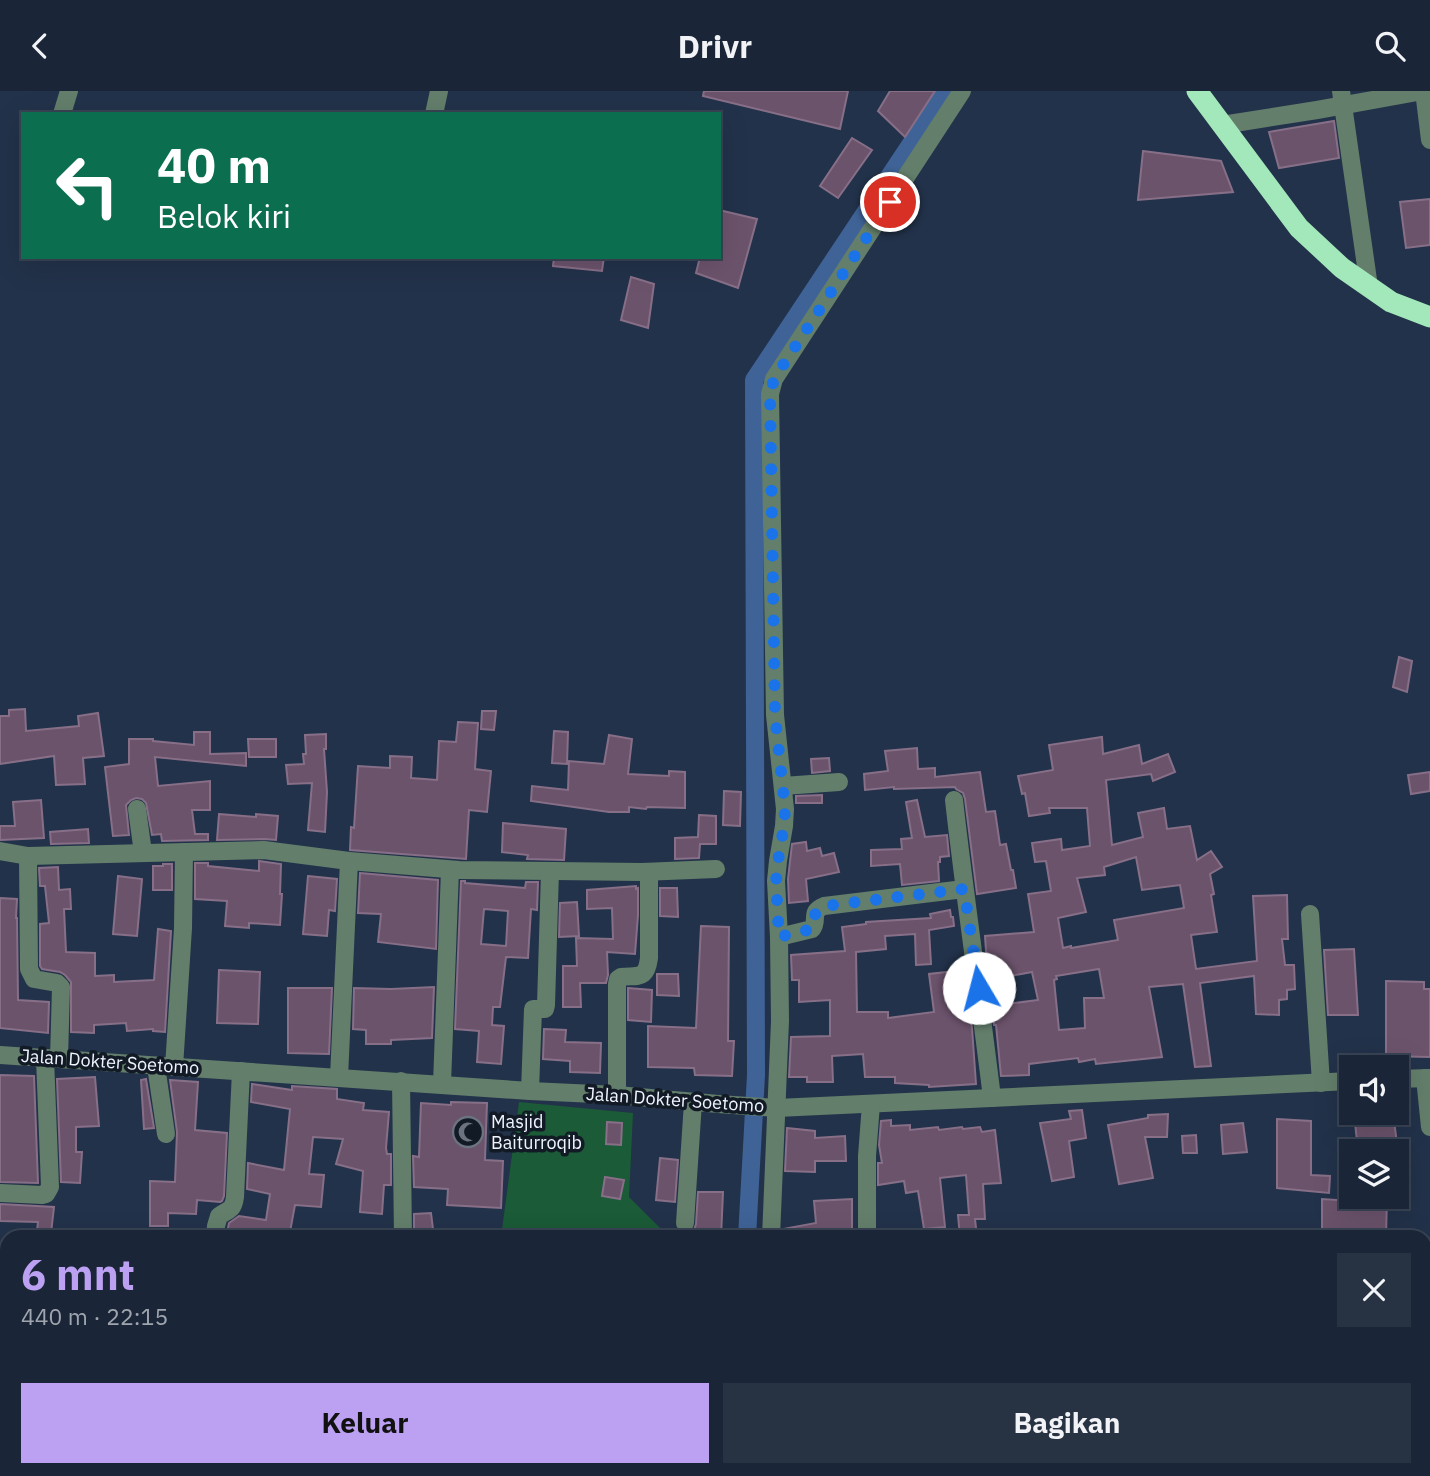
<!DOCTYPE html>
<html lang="id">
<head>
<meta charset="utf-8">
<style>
	:root { --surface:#1a2638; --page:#273243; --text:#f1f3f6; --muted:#9fa5ae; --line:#384353; --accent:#bca0f2 }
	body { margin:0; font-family:"IBM Plex Sans",sans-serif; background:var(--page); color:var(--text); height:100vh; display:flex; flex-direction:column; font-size:26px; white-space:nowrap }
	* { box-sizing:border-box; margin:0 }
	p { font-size:23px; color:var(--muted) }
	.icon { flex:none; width:38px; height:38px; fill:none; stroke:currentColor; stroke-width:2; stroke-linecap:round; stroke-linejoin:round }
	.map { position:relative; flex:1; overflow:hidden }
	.side { position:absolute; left:0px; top:1139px; width:1432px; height:247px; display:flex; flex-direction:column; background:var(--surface); border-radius:21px 21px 0 0; box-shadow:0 7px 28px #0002,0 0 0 2px var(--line) }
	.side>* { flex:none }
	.guide { position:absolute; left:21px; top:21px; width:700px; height:147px; border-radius:0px; box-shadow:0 7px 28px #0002,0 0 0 2px var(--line); background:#0b6e4f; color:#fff; overflow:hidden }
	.tools { position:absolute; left:1339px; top:964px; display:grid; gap:14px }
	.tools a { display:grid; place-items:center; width:70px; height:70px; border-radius:0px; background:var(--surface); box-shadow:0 7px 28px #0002,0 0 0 2px var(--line); font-size:35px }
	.pin { position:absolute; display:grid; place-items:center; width:60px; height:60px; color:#fff; margin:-30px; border:4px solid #fff; border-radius:50%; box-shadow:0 2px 7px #0007 }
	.me { position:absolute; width:77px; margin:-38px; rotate:352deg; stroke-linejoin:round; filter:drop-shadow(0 0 5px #0008) }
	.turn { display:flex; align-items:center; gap:24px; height:147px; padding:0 21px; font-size:32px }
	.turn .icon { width:91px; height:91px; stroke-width:2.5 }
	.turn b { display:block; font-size:49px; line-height:60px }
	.round { display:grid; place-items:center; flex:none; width:74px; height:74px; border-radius:0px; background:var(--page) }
	.headline { display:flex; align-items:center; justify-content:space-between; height:119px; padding:0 21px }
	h1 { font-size:42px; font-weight:700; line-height:52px; color:var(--accent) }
	.primary-button { display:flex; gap:14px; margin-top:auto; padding:14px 21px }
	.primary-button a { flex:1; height:80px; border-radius:0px; background:var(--accent); color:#111; font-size:28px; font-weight:700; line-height:80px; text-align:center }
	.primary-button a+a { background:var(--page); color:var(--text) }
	header { display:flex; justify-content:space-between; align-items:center; height:91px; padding:0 21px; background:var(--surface); font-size:32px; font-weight:700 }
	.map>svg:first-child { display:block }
</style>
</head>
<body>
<header><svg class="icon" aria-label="back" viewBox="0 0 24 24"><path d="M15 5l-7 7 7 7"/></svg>Drivr<svg class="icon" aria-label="search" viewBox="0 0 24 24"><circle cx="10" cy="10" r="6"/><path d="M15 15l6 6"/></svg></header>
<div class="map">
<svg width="1430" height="1385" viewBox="0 0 1430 1385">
	<rect width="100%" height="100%" fill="#22324a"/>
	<g fill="#1b5b37">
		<polygon points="519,1011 633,1022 629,1106 669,1146 501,1146"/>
		<rect x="0" y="1158" width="7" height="164"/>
		<polygon points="473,1379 580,1379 579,1385 474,1385"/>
	</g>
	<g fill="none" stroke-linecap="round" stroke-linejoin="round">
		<g stroke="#3f6397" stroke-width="18">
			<polyline points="747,1146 756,984 754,289 946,0"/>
			<polyline points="734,1385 734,1379"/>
		</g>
	</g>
	<g fill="#6b536c" stroke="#876f88" stroke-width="2" fill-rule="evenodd">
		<polygon points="704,0 848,0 840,38 703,5"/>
		<polygon points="890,0 935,0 905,46 878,20"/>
		<polygon points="1334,30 1339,67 1279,77 1269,41"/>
		<polygon points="852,47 872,59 838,107 820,95"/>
		<polygon points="1143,60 1221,70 1233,101 1138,109"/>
		<polygon points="1430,108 1430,154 1406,157 1400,111"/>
		<polygon points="719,119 757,128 738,197 696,182 700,166 719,166"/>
		<polygon points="554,166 604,166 602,180 553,175"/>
		<polygon points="631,186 654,193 648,237 621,229"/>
		<polygon points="1399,566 1412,570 1407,601 1393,596"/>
		<polygon points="25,618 26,640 79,635 78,625 98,622 104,665 83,667 85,693 56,694 54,665 0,673 0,625 9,625 9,619"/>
		<polygon points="482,620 496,620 494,639 481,638"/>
		<polygon points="458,631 478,632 475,678 491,680 487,721 469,719 466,768 350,759 351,736 354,737 358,675 390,677 390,665 412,666 411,687 437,689 439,650 456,651"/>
		<polygon points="554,640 568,641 567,673 552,672"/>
		<polygon points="194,641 210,641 210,663 246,662 246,675 155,666 158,695 210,690 210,719 192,719 195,743 208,743 208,749 162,750 161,743 152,744 146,712 142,708 136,707 131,709 126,714 129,744 113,745 105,676 129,673 129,648 153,648 153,650 194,654"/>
		<polygon points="326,643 326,658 324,658 327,701 325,741 308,739 312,692 288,693 286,674 304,673 303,663 306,663 305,644"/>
		<polygon points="609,644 632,648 628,683 669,685 669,680 685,681 685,717 647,716 646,718 629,716 629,721 609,721 531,710 532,695 568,699 569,670 604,673"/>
		<path d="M1102,646L1103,663L1139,654L1142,673L1168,663L1175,681L1153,690L1151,683L1106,689L1112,754L1143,746L1138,722L1164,717L1167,738L1190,735L1197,769L1211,760L1222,776L1210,783L1214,803L1211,804L1217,841L1191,844L1196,878L1257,870L1253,805L1287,804L1288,848H1282L1285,874H1294L1295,898L1287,899V908L1279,909V924L1256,923L1254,885L1200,892L1211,975L1195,976L1183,893L1149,896L1162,966L1096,973L1095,968L1079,971L1078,967L1029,973V984L1001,985L996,934H994L992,915L1038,909L1032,881L988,889L985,845L1034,841L1028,803L1051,800L1046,770L1035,771L1032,752L1061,748L1062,759L1090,755L1087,717H1049L1050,722L1029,725L1025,702L1022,703L1018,685L1053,679L1049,654ZM1136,766L1142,799L1180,794L1184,817L1114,829L1118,849L1071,857V855L1063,857L1058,827L1086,821L1077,787L1105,784L1104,776ZM1099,878L1104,907H1084L1085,937L1059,939L1054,889L1057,888L1056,885Z"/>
		<polygon points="248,648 276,648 276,666 249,666"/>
		<polygon points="917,657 918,678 935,677 935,686 980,681 986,721 995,720 1000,754 1006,753 1011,779 1013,779 1016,797 977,803 965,708 963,702 956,698 955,696 894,698 894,696 865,699 864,683 888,680 885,660"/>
		<polygon points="829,667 830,680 812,682 811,668"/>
		<polygon points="1430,681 1430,700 1411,703 1408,684"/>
		<polygon points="724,700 741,701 740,735 723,734"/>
		<polygon points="822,704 822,712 796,712 796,705"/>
		<polygon points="41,709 44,747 0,749 0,735 15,735 13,711"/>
		<polygon points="917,709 925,746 947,744 949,765 940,766 940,771 938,771 939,790 902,794 900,773 871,775 871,759 902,758 901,748 912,747 906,711"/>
		<polygon points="219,723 256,726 256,723 278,725 276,749 264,748 217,749"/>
		<polygon points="699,724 716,725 716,753 700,753 699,767 675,768 675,747 698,746"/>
		<polygon points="503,732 566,738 564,769 527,768 528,764 502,761"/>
		<polygon points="88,738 89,752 51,753 50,741"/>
		<polygon points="806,751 807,760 820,757 822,765 834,762 839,781 806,788 808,810 789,812 788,788 792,753"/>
		<polygon points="259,770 281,773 280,803 282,803 280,834 249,832 249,837 225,835 227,810 195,808 195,772 208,772 208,775 259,780"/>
		<polygon points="163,773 172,773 172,799 153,799 153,775 163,775"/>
		<polygon points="58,776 59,799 70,798 71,818 64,818 66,861 95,862 95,885 114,884 114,891 154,889 158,838 171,840 165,941 153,940 153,938 127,940 126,932 94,934 94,942 71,941 71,891 65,884 60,881 42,878 40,875 40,833 49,832 45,795 40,795 39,777"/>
		<polygon points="360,782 438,789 436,858 378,851 381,823 358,822"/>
		<polygon points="118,785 142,788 137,845 113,843"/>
		<polygon points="308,785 337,788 335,820 329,819 327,845 303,843"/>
		<path d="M461,790H465V792L525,797L526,791H538L537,819L531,818L528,867L506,866L500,916H493L492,934L504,935L501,973L477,971L479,940L455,938ZM484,818L508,820L506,855L481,853Z"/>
		<polygon points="636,795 636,798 638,797 638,824 635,863 607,861 608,884 606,892 580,892 581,916 563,916 563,875 577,875 576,847 613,848 612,817 587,818 587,799"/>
		<polygon points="660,797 677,797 678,826 660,825"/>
		<polygon points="0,807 17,808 16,827 17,827 18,909 49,911 48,942 0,937"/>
		<polygon points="577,811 579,845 559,846 560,812"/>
		<polygon points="950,819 951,826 953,826 954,835 929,839 931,873 916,874 915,843 885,845 886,858 856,861 857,921 888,921 888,927 934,921 929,883 964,879 967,919 969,918 972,937 976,993 929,996 929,994 895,992 895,986 865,986 863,963 832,965 833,991 807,991 807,986 789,986 791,946 830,945 830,909 799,911 799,889 792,889 791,864 845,860 842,836 866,833 866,831 931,827 930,823"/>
		<polygon points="701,835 729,836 728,950 734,950 732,985 695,984 694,977 648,976 648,935 696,937"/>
		<polygon points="1354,858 1358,924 1328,924 1324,859"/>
		<polygon points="219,879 260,881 258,933 217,932"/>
		<polygon points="657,883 678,883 679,905 657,904"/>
		<polygon points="1386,890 1424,891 1424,898 1430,898 1430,966 1386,965"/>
		<polygon points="434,896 432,947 391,949 391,953 366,953 366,939 353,938 354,897 391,898"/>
		<polygon points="288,897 332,897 329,963 288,962"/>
		<polygon points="628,897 652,899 651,931 628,929"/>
		<polygon points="544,938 566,939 565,951 601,952 600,982 570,981 570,970 543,968"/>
		<polygon points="0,984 34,985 38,1092 0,1091"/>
		<polygon points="95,986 99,1035 76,1036 76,1061 82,1061 80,1092 61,1091 57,988"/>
		<polygon points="146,988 154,1037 144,1038 141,989"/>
		<polygon points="170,989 198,991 195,1039 227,1042 224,1105 222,1110 220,1111 197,1109 196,1123 168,1122 168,1135 150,1135 150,1090 175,1091 177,1041"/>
		<polygon points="252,993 292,999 292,995 337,998 337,1008 364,1012 363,1019 389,1021 386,1057 387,1063 391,1063 391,1094 384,1094 382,1123 360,1121 363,1080 336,1073 343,1048 313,1046 309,1083 324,1084 321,1116 295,1114 289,1146 226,1146 229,1132 239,1125 266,1129 270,1103 247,1098 248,1072 284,1079 290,1018 251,1011"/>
		<polygon points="451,1011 487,1012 485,1069 503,1070 501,1117 447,1114 448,1098 414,1096 413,1065 419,1066 421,1012 451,1014"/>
		<polygon points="1082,1019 1086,1047 1069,1050 1074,1086 1052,1090 1040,1032 1071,1028 1069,1020"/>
		<polygon points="1354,1022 1393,1022 1398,1060 1358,1060"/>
		<polygon points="1168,1023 1167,1046 1145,1046 1153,1087 1119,1093 1108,1034 1148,1027 1148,1024"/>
		<polygon points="1277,1028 1311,1030 1311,1084 1330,1085 1329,1102 1277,1097"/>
		<polygon points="891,1029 891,1035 910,1034 910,1039 938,1036 939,1039 962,1036 963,1038 980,1036 982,1041 995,1039 1001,1092 983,1093 985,1128 975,1128 977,1146 960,1146 958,1124 969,1124 966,1084 940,1087 945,1136 924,1138 918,1100 906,1102 904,1090 878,1094 878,1072 882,1072 879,1054 881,1030"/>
		<polygon points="607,1031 622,1032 621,1054 606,1053"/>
		<polygon points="1243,1032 1247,1061 1223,1063 1221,1034"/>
		<polygon points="787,1037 815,1040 815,1047 845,1045 846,1070 815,1070 815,1081 785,1080"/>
		<polygon points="1196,1044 1197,1062 1183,1062 1182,1045"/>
		<polygon points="660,1067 678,1069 675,1111 656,1109"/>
		<polygon points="605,1086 624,1089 620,1108 602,1105"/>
		<polygon points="698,1101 723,1101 721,1146 699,1146 699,1139 694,1139 696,1133"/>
		<polygon points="1354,1106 1387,1106 1386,1146 1322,1146 1322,1108 1353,1110"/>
		<polygon points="852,1108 852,1146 782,1146 783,1138 816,1132 814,1110"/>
		<polygon points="0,1113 54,1116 51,1142 37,1140 38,1131 0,1130"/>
		<polygon points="431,1122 434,1146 414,1146 414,1123"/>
	</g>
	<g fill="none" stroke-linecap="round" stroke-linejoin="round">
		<g stroke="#637e6b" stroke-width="18">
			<polyline points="1341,0 1369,196"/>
			<polyline points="1424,0 1430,49"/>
			<polyline points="62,23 69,0"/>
			<polyline points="434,23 439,0"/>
			<polyline points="1222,34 1317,19 1423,0"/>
			<polyline points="783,695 839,691"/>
			<path d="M954,709C965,808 980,907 992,1007"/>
			<polyline points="137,718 143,762"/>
			<polyline points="0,760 28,765 264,759 349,770 459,779 642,781 716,778"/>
			<polyline points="28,765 29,878 34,888 57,892 61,896 59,968"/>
			<polyline points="1310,823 1321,992"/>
			<path d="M779,846L812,838C819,829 809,821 824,815L964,798"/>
			<polyline points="0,964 530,1000 617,1004 718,1013 777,1017 1351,990"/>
			<polyline points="156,975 166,1043"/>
			<polyline points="174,976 183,837 184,761"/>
			<polyline points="339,986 349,770"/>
			<polyline points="1425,987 1430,1036"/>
			<polyline points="1396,988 1430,987"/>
			<polyline points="401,990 403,1146"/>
			<polyline points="442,993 450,779"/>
			<polyline points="530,1000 533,918 545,918 546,914 550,780"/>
			<path d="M617,1004V893L618,888L621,886C639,884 646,889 649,867V781"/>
			<polyline points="0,1102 42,1104 46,1103 50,1096 45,967"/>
			<polyline points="685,1132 693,1011"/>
			<path d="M215,1146L216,1135L219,1125C229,1118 233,1120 235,1106L241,980"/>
			<polyline points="771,1146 780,930 779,846 776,790 778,770 784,735 785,718 775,624 770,303 774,288 962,0"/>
			<polyline points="867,1146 867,1065 871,1013"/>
			<polyline points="1424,1161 1430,1161"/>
			<polyline points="0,1297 7,1297"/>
			<polyline points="1424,1320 1430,1321"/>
			<polyline points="147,1379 148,1385"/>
			<polyline points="306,1379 306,1385"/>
			<polyline points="1080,1379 1080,1385"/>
			<polyline points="1235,1379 1235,1385"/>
			<polyline points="119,1385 119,1379"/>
			<polyline points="233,1385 233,1379"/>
			<polyline points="756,1385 756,1379"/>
		</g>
		<polyline stroke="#a3e8ba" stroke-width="21" points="1197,0 1299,137 1342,177 1391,211 1430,226"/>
	</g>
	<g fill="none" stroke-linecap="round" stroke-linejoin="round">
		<path stroke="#1a73e8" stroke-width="12" stroke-dasharray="0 21.6" d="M890,111L774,288L770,303L775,624L785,718L784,735L778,770L776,790L779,846L812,838L814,835C814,826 814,819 824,815L964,798L979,897"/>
	</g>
	<defs>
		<g id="mosque-ring" transform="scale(1.575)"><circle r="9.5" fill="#121a25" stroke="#6b7280" stroke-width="1.5"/><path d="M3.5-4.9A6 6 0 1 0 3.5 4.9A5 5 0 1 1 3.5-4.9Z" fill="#6b7280"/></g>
	</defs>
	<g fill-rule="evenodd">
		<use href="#mosque-ring" x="468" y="1041"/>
	</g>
	<g text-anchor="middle" stroke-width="7" stroke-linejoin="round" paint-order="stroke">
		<g font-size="18" fill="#eff5ff" stroke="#121a25">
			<text transform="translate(110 971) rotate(4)" y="6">Jalan Dokter Soetomo</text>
			<text transform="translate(675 1009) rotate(4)" y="6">Jalan Dokter Soetomo</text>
		</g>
		<g font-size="18" fill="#eff5ff" stroke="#121a25" text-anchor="start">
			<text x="491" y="1037">Masjid<tspan x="491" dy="21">Baiturroqib</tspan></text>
		</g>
	</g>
</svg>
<div class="tools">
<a><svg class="icon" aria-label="sound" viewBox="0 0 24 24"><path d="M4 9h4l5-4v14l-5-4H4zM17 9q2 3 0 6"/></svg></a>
<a><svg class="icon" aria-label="layers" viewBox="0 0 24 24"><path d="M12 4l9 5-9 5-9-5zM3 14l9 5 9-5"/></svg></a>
</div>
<div class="pin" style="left:890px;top:111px;background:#d93025"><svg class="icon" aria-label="arrive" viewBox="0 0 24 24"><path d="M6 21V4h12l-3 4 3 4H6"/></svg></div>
<svg class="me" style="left:979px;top:897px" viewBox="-20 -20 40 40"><circle r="19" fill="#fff"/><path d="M0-13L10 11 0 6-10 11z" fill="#1a73e8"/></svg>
<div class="guide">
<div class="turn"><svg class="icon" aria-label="left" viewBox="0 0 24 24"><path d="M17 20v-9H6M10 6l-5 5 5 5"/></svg><div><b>40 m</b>Belok kiri</div></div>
</div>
<section class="side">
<div class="headline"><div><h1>6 mnt</h1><p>440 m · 22:15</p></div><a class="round"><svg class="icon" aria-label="close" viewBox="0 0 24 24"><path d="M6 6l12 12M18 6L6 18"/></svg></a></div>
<div class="primary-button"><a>Keluar</a><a>Bagikan</a></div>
</section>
</div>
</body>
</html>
